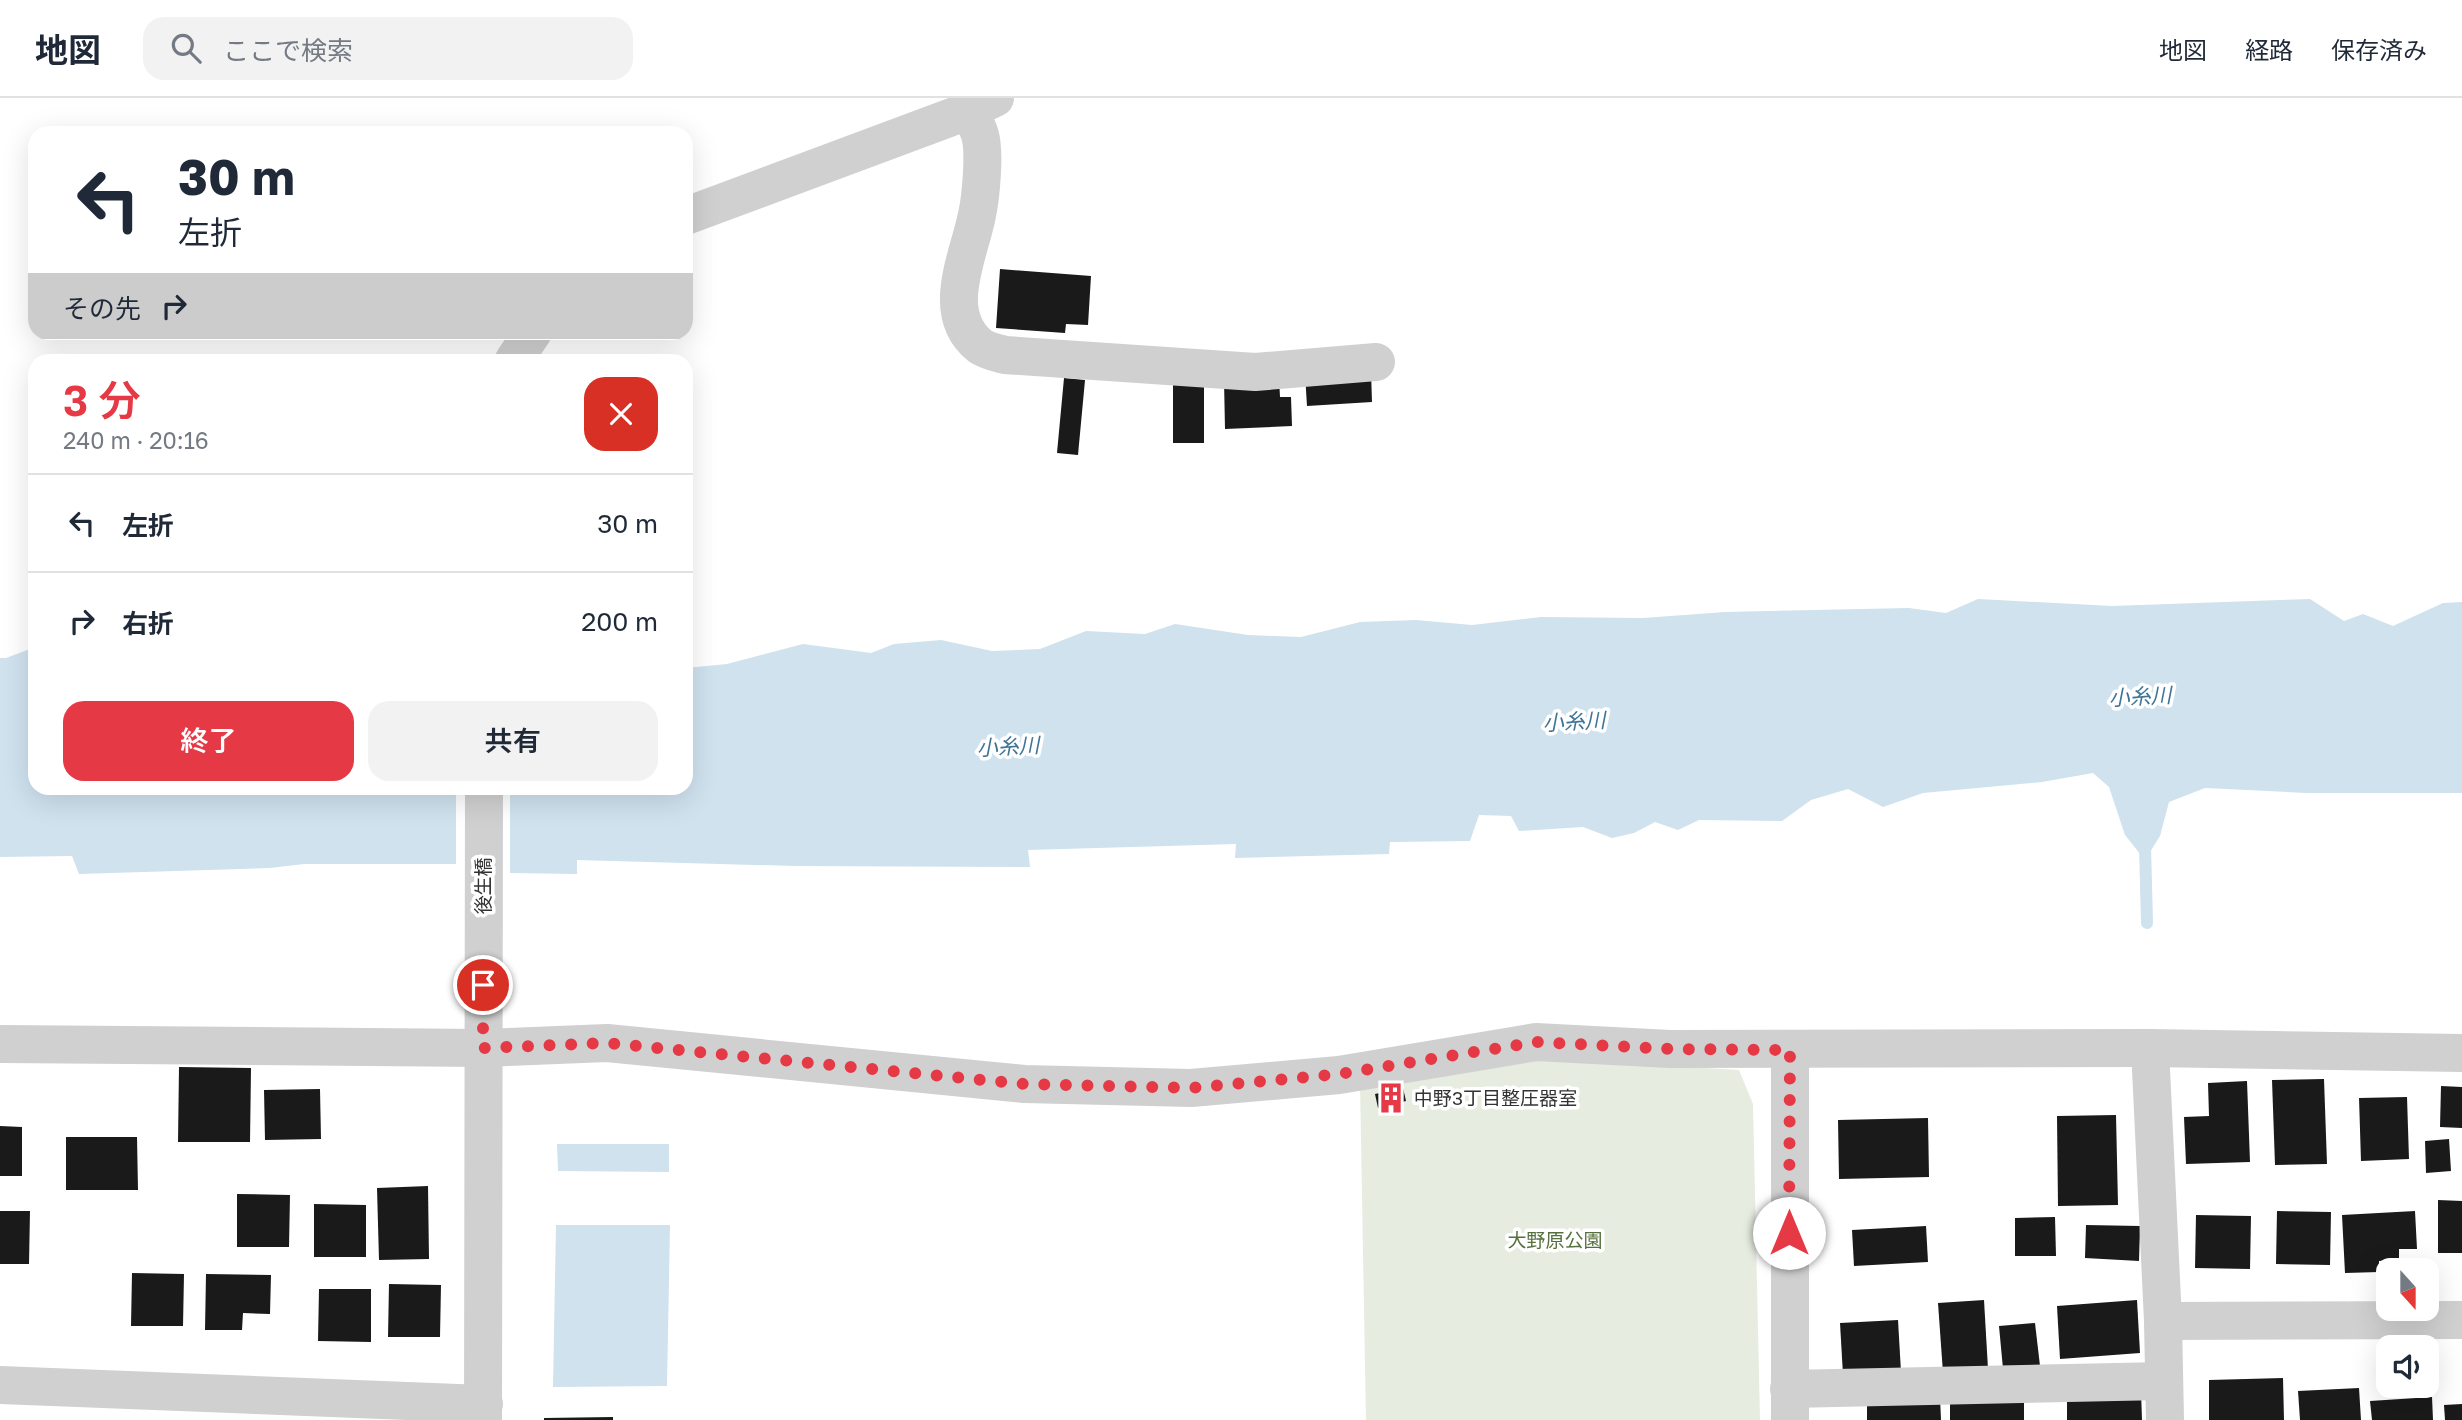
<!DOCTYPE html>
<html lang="ja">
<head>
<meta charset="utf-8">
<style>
	:root { --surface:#fff; --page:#f2f2f3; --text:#1f2937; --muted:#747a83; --line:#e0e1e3; --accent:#e63946 }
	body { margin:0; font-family:"Golos Text","Noto Sans JP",sans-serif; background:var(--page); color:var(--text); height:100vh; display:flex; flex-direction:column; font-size:26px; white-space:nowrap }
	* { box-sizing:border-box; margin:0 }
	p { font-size:23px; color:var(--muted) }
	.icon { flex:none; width:38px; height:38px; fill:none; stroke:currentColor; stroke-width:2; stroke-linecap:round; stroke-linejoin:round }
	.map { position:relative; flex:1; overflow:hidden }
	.side { position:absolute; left:28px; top:256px; width:665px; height:441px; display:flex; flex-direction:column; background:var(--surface); border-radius:21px; box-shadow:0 7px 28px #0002 }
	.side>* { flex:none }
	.hud { position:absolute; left:28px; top:28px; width:665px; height:214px; border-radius:21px; box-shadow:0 7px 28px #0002; background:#fff; color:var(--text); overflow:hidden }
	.needle { width:46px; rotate:159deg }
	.controls { position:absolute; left:2376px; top:1160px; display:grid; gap:14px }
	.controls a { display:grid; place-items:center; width:63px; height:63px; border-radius:14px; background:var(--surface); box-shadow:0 7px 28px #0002; font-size:35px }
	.pin { position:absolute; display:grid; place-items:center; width:60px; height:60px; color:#fff; margin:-30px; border:4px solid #fff; border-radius:50%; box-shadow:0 2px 7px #0007 }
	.me { position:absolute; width:77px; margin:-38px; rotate:0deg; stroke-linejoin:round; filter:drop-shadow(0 0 5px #0008) }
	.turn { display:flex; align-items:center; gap:24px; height:147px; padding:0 35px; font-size:32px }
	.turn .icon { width:91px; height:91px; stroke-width:2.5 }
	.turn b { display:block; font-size:49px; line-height:60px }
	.then { display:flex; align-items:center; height:66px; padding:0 35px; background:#0003; gap:14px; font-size:26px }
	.round { display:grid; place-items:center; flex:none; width:74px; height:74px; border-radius:21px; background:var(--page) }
	.overview { display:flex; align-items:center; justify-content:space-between; height:119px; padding:0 35px }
	h1 { font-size:42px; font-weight:600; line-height:52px; color:var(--accent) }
	.button { display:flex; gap:14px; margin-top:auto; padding:14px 35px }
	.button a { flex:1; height:80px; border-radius:21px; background:var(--accent); color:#fff; font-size:28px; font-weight:600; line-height:80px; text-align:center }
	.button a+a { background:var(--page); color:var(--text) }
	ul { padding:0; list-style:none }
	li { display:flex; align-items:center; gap:21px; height:98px; padding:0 35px; border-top:2px solid var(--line) }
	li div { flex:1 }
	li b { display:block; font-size:26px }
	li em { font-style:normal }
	header { display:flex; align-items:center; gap:42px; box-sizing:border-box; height:98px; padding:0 35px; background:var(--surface); border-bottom:2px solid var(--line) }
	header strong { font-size:33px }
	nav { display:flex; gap:38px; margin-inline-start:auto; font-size:24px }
	.search { width:490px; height:63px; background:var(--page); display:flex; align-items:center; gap:18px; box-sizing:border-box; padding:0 24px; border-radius:21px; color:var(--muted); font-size:26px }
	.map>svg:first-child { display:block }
</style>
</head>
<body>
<header>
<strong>地図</strong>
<div class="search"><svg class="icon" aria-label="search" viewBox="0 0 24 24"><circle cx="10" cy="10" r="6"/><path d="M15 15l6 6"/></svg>ここで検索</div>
<nav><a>地図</a><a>経路</a><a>保存済み</a></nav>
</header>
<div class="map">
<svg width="2462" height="1322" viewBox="0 0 2462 1322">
	<rect width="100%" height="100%" fill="#fff"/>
	<polygon fill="#e6ecdf" points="1538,960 1739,972 1753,1006 1760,1322 1366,1322 1360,984"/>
	<g fill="#cfe2ee">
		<polygon points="1978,501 2112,508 2310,501 2344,523 2363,516 2393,528 2443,505 2462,504 2462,695 2306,695 2205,690 2169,704 2160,738 2145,762 2125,737 2109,689 2093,675 2042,684 1923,695 1883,709 1848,691 1811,702 1782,723 1699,722 1678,732 1655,724 1634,735 1612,740 1583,729 1519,733 1511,718 1479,717 1470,743 1390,744 1389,756 1235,760 1236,746 1028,752 1030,769 795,768 577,762 577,776 510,775 510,690 686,690 686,570 727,566 803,546 871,555 894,546 941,542 992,553 1040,551 1086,533 1145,536 1175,526 1248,537 1301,539 1360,524 1416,522 1472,527 1541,519 1643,520 1725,514 1909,510 1946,515"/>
		<polygon points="30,551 35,551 35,690 456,690 456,766 304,766 270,770 79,776 72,758 0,759 0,560 6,560"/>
		<polygon points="557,1046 669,1046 669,1074 558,1073"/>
		<polygon points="556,1127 670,1127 667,1288 553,1289"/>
	</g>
	<polygon fill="#fff" points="507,690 510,690 510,779 506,775"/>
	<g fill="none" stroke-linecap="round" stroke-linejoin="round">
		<polyline stroke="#cfe2ee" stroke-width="12" points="2145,748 2147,825"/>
	</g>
	<g fill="#1a1a1a">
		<polygon points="1000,171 1091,178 1088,227 1066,226 1065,235 996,230"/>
		<polygon points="1371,273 1372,304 1307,308 1305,276"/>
		<polygon points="1064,280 1085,282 1078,357 1057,355"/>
		<polygon points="1279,280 1280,299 1291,299 1292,328 1225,331 1224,282"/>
		<polygon points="1204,285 1204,345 1173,345 1173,286"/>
		<polygon points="179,969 251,970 250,1044 178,1044"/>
		<polygon points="2324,981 2327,1066 2275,1067 2272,982"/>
		<polygon points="2247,983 2250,1064 2186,1066 2184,1019 2209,1018 2208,985"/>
		<polygon points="2441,988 2462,989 2462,1030 2440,1029"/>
		<polygon points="1403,990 1406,1003 1378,1010 1375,996"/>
		<polygon points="320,991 321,1041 265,1042 264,992"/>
		<polygon points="2407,999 2409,1061 2361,1063 2359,1000"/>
		<polygon points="2116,1017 2118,1107 2058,1108 2057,1018"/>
		<polygon points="1928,1020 1929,1079 1839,1081 1838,1022"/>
		<polygon points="0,1028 22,1029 22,1078 0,1078"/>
		<polygon points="66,1039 137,1039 138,1092 66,1092"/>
		<polygon points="2449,1041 2451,1073 2426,1075 2425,1043"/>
		<polygon points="428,1088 429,1161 379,1162 377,1090"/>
		<polygon points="237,1096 290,1097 289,1149 237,1149"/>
		<polygon points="2438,1102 2462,1103 2462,1155 2438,1155"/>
		<polygon points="314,1106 366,1107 366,1159 314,1159"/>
		<polygon points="0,1113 30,1113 29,1166 0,1166"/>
		<polygon points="2277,1113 2331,1114 2330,1167 2276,1166"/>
		<polygon points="2415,1113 2417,1151 2399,1151 2399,1162 2379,1163 2379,1174 2345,1175 2342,1117"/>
		<polygon points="2196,1117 2251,1118 2250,1171 2195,1170"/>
		<polygon points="2055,1119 2056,1158 2015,1158 2015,1120"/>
		<polygon points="2086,1127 2140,1128 2139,1163 2085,1160"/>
		<polygon points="1926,1128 1928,1164 1854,1168 1852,1132"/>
		<polygon points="132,1175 184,1176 183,1228 131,1228"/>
		<polygon points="206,1176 271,1177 270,1216 243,1215 242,1232 205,1232"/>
		<polygon points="389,1186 441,1187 440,1239 388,1239"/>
		<polygon points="319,1191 371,1191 371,1244 318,1243"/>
		<polygon points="1984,1202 1988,1271 1943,1275 1938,1205"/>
		<polygon points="2137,1202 2140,1255 2060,1261 2057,1208"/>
		<polygon points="1898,1222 1901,1274 1843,1277 1840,1225"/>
		<polygon points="2035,1225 2040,1268 2003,1271 1999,1228"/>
		<polygon points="2283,1280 2284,1322 2209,1322 2209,1282"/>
		<polygon points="2359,1290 2361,1322 2300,1322 2298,1293"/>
		<polygon points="2141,1293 2142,1322 2067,1322 2067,1295"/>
		<polygon points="2024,1296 2024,1322 1950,1322 1950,1297"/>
		<polygon points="1940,1299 1941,1322 1867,1322 1867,1301"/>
		<polygon points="2432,1299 2433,1322 2372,1322 2370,1303"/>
		<polygon points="2462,1306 2462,1322 2445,1322 2444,1307"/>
		<polygon points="613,1319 613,1322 544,1322 544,1320"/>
	</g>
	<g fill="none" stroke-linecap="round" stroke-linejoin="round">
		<g stroke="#d0d0d0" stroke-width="38">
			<path d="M968,13C972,20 978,29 980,37C985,54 981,98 977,117C969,158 939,215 980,248C987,253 998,255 1005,257L1255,274L1376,264"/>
			<polyline points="686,118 968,13 995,0"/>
			<polyline points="514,262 533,234"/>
			<polyline points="0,946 483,950 607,945 1024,986 1191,990 1339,977 1536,944 1670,951 2150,950 2462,955"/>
			<polyline points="2150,950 2163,1223 2165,1322"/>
			<polyline points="2163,1223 2462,1222"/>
			<polyline points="0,1287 484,1306"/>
			<polyline points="1789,1291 2164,1283"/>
			<polyline points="483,1322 484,690"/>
			<polyline points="1790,1322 1790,952"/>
		</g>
	</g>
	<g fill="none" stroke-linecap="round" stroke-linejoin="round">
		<polyline stroke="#e63946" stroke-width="12" stroke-dasharray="0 21.6" points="483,887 483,950 607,945 1024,986 1191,990 1339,976 1536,944 1670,951 1790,952 1789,1135"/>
	</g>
	<defs>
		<g id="building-bare" transform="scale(2.415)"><path d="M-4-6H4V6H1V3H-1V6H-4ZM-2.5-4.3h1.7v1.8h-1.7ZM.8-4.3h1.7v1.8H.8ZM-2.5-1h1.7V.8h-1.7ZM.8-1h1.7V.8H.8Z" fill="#e63946" stroke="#fff" stroke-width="2.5" paint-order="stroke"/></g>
	</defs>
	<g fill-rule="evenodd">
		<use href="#building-bare" x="1391" y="1000"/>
	</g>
	<g text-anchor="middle" stroke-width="7" stroke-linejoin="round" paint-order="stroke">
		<g font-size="19" fill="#333" stroke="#fff">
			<text transform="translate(483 788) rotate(-90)" y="7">後生橋</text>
		</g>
		<g font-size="19" fill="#333" stroke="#fff" text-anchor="start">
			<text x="1414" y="1007">中野3丁目整圧器室</text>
		</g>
		<g font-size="19" fill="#56703f" stroke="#fff">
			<text x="1555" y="1149">大野原公園</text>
		</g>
		<g font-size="21" font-style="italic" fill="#3f7597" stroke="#fff">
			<text transform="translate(2140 599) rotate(-3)" y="7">小糸川</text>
			<text transform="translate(1574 624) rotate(-3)" y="7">小糸川</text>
			<text transform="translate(1008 649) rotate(-3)" y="7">小糸川</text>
		</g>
	</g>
</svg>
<div class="controls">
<a><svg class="needle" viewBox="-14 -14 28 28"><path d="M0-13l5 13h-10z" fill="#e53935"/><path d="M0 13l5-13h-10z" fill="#747a83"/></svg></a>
<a><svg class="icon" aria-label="sound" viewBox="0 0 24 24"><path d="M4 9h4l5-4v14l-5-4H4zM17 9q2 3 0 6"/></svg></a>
</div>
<div class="pin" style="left:483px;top:887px;background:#d93025"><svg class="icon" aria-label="arrive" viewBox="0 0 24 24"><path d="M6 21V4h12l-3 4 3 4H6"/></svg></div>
<svg class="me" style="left:1789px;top:1135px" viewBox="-20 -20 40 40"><circle r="19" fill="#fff"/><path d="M0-13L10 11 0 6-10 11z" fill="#e63946"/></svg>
<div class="hud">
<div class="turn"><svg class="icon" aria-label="left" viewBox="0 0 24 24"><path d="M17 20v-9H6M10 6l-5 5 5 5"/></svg><div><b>30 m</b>左折</div></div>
<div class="then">その先<svg class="icon" aria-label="right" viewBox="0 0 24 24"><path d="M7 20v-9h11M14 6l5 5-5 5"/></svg></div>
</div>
<section class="side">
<div class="overview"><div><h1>3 分</h1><p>240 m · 20:16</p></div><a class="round" style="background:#d93025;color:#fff"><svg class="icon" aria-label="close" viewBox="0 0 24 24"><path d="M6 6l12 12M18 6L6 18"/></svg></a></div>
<ul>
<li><svg class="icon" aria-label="left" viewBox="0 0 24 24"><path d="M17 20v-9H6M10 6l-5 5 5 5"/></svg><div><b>左折</b></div><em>30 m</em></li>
<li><svg class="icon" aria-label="right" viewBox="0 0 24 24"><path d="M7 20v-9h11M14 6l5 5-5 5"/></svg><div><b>右折</b></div><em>200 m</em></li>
</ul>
<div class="button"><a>終了</a><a>共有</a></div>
</section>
</div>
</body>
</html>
